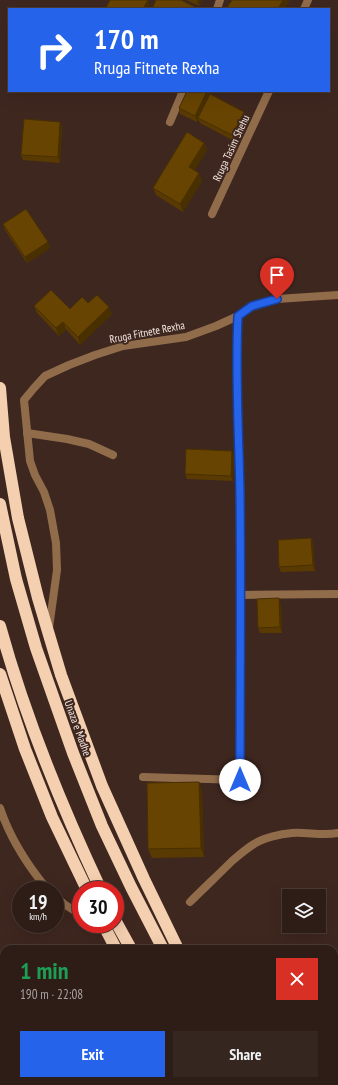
<!DOCTYPE html>
<html lang="en">
<head>
<meta charset="utf-8">
<style>
	:root { --surface:#2e1d17; --page:#362620; --text:#f1f3f6; --muted:#a7a2a1; --line:#493b36; --accent:#2563eb }
	body { margin:0; font-family:"PT Sans Narrow",sans-serif; background:var(--page); color:var(--text); height:100vh; display:flex; flex-direction:column; font-size:15px; white-space:nowrap }
	* { box-sizing:border-box; margin:0 }
	p { font-size:13px; color:var(--muted) }
	.icon { flex:none; width:22px; height:22px; fill:none; stroke:currentColor; stroke-width:2; stroke-linecap:round; stroke-linejoin:round }
	.map { position:relative; flex:1; overflow:hidden }
	.sheet { position:absolute; left:0px; top:945px; width:338px; height:140px; display:flex; flex-direction:column; background:var(--surface); border-radius:12px 12px 0 0; box-shadow:0 4px 16px #0002,0 0 0 1px var(--line) }
	.sheet>* { flex:none }
	.guide { position:absolute; left:8px; top:8px; width:322px; height:84px; border-radius:0px; box-shadow:0 4px 16px #0002,0 0 0 1px var(--line); background:#2563eb; color:#fff; overflow:hidden }
	.controls { position:absolute; left:282px; top:889px; display:grid; gap:8px }
	.controls a { display:grid; place-items:center; width:44px; height:44px; border-radius:0px; background:var(--surface); box-shadow:0 4px 16px #0002,0 0 0 1px var(--line); font-size:20px }
	.speed { position:absolute; left:12px; top:881px; display:flex; gap:8px; font-size:20px; font-weight:700; text-align:center }
	.speed>* { display:grid; place-content:center; width:52px; height:52px; border-radius:50%; background:var(--surface); box-shadow:0 4px 16px #0002,0 0 0 1px var(--line); line-height:1 }
	.speed small { font-size:10px; font-weight:400 }
	.speed .limit { border:6px solid #d22; background:#fff; color:#111 }
	.pin { position:absolute; display:grid; place-items:center; width:34px; height:34px; color:#fff; margin:-41px -17px; border-radius:50% 50% 50% 0; rotate:-45deg; box-shadow:0 0 4px #0007 }
	.pin .icon { rotate:45deg }
	.me { position:absolute; width:44px; margin:-22px; rotate:0deg; stroke-linejoin:round; filter:drop-shadow(0 0 3px #0008) }
	.turn { display:flex; align-items:center; gap:14px; height:84px; padding:0 20px; font-size:18px }
	.turn .icon { width:52px; height:52px; stroke-width:2.5 }
	.turn b { display:block; font-size:28px; line-height:34px }
	.round { display:grid; place-items:center; flex:none; width:42px; height:42px; border-radius:0px; background:var(--page) }
	.summary { display:flex; align-items:center; justify-content:space-between; height:68px; padding:0 20px }
	h1 { font-size:24px; font-weight:700; line-height:30px; color:#1e9e55 }
	.primary-button { display:flex; gap:8px; margin-top:auto; padding:8px 20px }
	.primary-button a { flex:1; height:46px; border-radius:0px; background:var(--accent); color:#fff; font-size:16px; font-weight:700; line-height:46px; text-align:center }
	.primary-button a+a { background:var(--page); color:var(--text) }
	.map>svg:first-child { display:block }
</style>
</head>
<body>
<div class="map">
<svg width="338" height="1085" viewBox="0 0 338 1085">
	<rect width="100%" height="100%" fill="#3e271f"/>
	<g fill="none" stroke-linecap="round" stroke-linejoin="round">
		<g stroke="#916c4b" stroke-width="8">
			<polyline points="217,9 220,0"/>
			<polyline points="170,122 183,91"/>
			<polyline points="27,433 67,439 89,444 113,455"/>
			<polyline points="241,595 336,594"/>
			<polyline points="143,777 240,780"/>
			<path d="M190,902C204,888 218,875 232,861C239,855 246,849 254,844C263,838 280,834 292,833C307,832 323,836 338,833"/>
		</g>
		<g stroke="#916c4b" stroke-width="8">
			<polyline points="304,9 308,0"/>
			<polyline points="212,214 269,91"/>
			<path d="M238,316C235,376 239,436 240,495C241,590 240,685 240,780"/>
			<polyline points="49,628 57,570 56,543 50,510 44,492 35,475 30,461 24,400 34,388 45,376 69,365 95,355 123,346 186,337 216,326 238,316 252,307 277,299 338,295"/>
			<path d="M0,808C10,838 28,866 48,890"/>
			<polyline points="55,896 64,904 81,915"/>
			<polyline points="94,924 101,928"/>
		</g>
		<g stroke="#f4cfb0" stroke-width="12">
			<polyline points="0,388 4,437 18,518 38,598 61,675 102,786 144,879 178,949"/>
			<polyline points="0,504 16,579 36,648 73,753 102,826 131,887 163,949"/>
			<path d="M0,626C25,717 61,805 101,890"/>
			<polyline points="0,674 25,749 52,817 87,890"/>
			<polyline points="115,920 131,949"/>
			<polyline points="103,924 116,949"/>
			<polyline points="208,1081 211,1085"/>
			<polyline points="243,1081 246,1085"/>
		</g>
	</g>
	<g fill="#593a02">
		<polygon points="186,0 201,0 199,6"/>
		<polygon points="187,91 208,91 210,95 244,112 246,117 234,141 200,123 198,119 197,122 180,114 179,108"/>
		<polygon points="60,122 62,127 60,163 23,160 21,155"/>
		<polygon points="204,143 207,150 194,170 202,181 183,212 156,195 153,188"/>
		<polygon points="3,224 50,248 27,263 5,230"/>
		<polygon points="88,303 112,314 80,345 66,329 59,336 37,313 34,306 70,309"/>
		<polygon points="232,451 234,456 233,481 187,479 185,474"/>
		<polygon points="311,538 313,544 315,571 281,572 279,567"/>
		<polygon points="281,604 282,633 260,633 258,628"/>
		<polygon points="202,791 204,857 152,858 148,849"/>
	</g>
	<g fill="#493001">
		<polygon points="148,0 150,5 148,9 143,9"/>
		<polygon points="197,0 201,0 199,6 197,1"/>
		<polygon points="283,0 290,0 285,9 278,9"/>
		<polygon points="207,91 208,91 210,95 198,118 198,119 197,122 195,116"/>
		<polygon points="244,112 246,117 234,141 232,135"/>
		<polygon points="60,122 62,127 60,163 58,157"/>
		<polygon points="204,143 207,150 192,175 189,167"/>
		<polygon points="199,173 202,181 183,212 180,204"/>
		<polygon points="48,242 50,248 27,263 25,257"/>
		<polygon points="109,307 112,314 80,345 78,337"/>
		<polygon points="63,322 66,329 59,336 56,328"/>
		<polygon points="232,451 234,456 233,481 231,476"/>
		<polygon points="311,538 313,544 315,571 313,565"/>
		<polygon points="279,598 281,604 282,633 280,627"/>
		<polygon points="199,782 202,791 204,857 201,848"/>
	</g>
	<g fill="#684402" stroke="#493001">
		<polygon points="110,0 148,0 143,9 105,9"/>
		<polygon points="156,0 181,0 195,7 194,9 152,9"/>
		<polygon points="232,0 283,0 278,9 226,9"/>
		<polygon points="187,91 207,91 195,116 179,108"/>
		<polygon points="210,94 244,112 232,135 198,118"/>
		<polygon points="24,119 60,122 58,157 21,155"/>
		<polygon points="187,132 204,143 189,167 199,173 180,204 153,188"/>
		<polygon points="26,209 48,242 25,257 3,224"/>
		<polygon points="51,290 70,309 82,297 88,303 97,295 109,307 78,337 63,322 56,328 34,306"/>
		<polygon points="186,449 232,451 231,476 185,474"/>
		<polygon points="311,538 313,565 279,567 278,540"/>
		<polygon points="279,598 280,627 258,628 257,599"/>
		<polygon points="199,782 201,848 148,849 147,783"/>
	</g>
	<g fill="none" stroke-linecap="round" stroke-linejoin="round">
		<g stroke="#184099" stroke-width="10">
			<path id="route" d="M240,780C240,685 241,590 240,495C239,436 235,376 238,316L252,306L277,299"/>
		</g>
		<use href="#route" stroke="#2563eb" stroke-width="7"/>
	</g>
	<g text-anchor="middle" stroke-width="4" stroke-linejoin="round" paint-order="stroke">
		<g font-size="11" fill="#f4e5df" stroke="#3e271f">
			<text transform="translate(231 148) rotate(-65)" y="4">Rruga Tasim Shehu</text>
			<text transform="translate(147 332) rotate(-11)" y="4">Rruga Fitnete Rexha</text>
			<text transform="translate(78 728) rotate(70)" y="4">Unaza e Madhe</text>
		</g>
	</g>
</svg>
<div class="controls">
<a><svg class="icon" aria-label="layers" viewBox="0 0 24 24"><path d="M12 4l9 5-9 5-9-5zM3 14l9 5 9-5"/></svg></a>
</div>
<div class="speed"><div>19<small>km/h</small></div><div class="limit">30</div></div>
<div class="pin" style="left:277px;top:299px;background:#d93025"><svg class="icon" aria-label="arrive" viewBox="0 0 24 24"><path d="M6 21V4h12l-3 4 3 4H6"/></svg></div>
<svg class="me" style="left:240px;top:780px" viewBox="-20 -20 40 40"><circle r="19" fill="#fff"/><path d="M0-13L10 11 0 6-10 11z" fill="#2563eb"/></svg>
<div class="guide">
<div class="turn"><svg class="icon" aria-label="right" viewBox="0 0 24 24"><path d="M7 20v-9h11M14 6l5 5-5 5"/></svg><div><b>170 m</b>Rruga Fitnete Rexha</div></div>
</div>
<section class="sheet">
<div class="summary"><div><h1>1 min</h1><p>190 m · 22:08</p></div><a class="round" style="background:#d93025;color:#fff"><svg class="icon" aria-label="close" viewBox="0 0 24 24"><path d="M6 6l12 12M18 6L6 18"/></svg></a></div>
<div class="primary-button"><a>Exit</a><a>Share</a></div>
</section>
</div>
</body>
</html>
